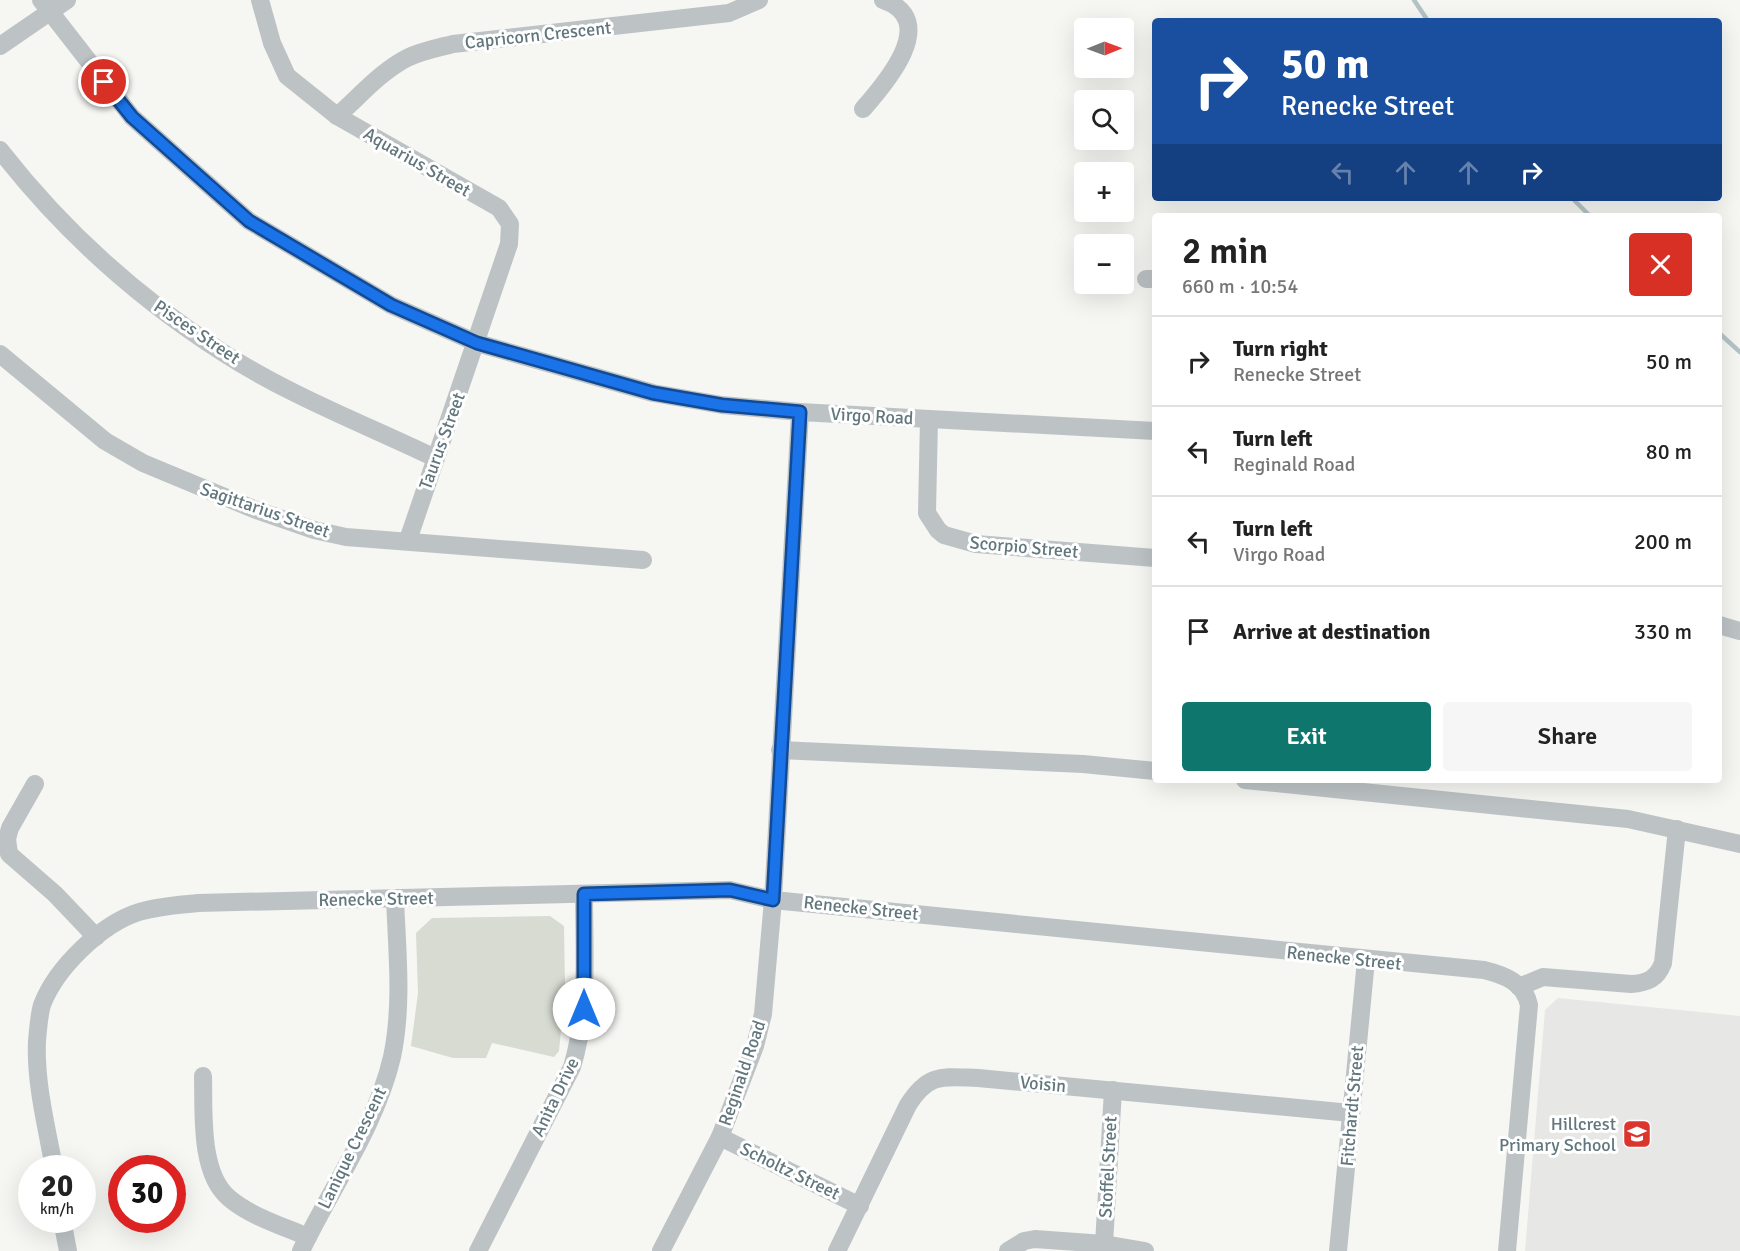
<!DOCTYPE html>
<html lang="en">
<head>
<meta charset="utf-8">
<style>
	:root { --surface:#fff; --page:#f6f6f6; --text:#222; --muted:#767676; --line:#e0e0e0; --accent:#0f766e }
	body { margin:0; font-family:Signika,sans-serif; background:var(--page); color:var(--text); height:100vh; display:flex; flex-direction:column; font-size:22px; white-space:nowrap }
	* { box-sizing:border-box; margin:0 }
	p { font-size:20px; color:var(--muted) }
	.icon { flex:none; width:33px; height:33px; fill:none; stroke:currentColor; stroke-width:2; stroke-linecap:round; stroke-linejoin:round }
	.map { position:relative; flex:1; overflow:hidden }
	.side { position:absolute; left:1152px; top:213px; width:570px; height:570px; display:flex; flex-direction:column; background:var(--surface); border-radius:6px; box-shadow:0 6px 24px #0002 }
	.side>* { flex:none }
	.hud { position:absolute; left:1152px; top:18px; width:570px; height:183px; border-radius:6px; box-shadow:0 6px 24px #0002; background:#1a4fa0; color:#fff; overflow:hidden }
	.needle { width:39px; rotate:89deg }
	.tools { position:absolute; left:1074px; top:18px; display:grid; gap:12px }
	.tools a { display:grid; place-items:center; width:60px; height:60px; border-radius:6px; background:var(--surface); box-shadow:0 6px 24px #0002; font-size:30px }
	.speed { position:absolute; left:18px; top:1155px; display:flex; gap:12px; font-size:30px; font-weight:700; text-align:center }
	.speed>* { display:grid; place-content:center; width:78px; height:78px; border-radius:50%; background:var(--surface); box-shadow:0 6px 24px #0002; line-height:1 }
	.speed small { font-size:15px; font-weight:400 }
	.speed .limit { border:9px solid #d22; background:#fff; color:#111 }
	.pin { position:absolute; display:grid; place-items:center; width:51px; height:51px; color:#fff; margin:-26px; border:3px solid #fff; border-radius:50%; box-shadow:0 2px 6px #0007 }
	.me { position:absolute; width:66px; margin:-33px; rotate:0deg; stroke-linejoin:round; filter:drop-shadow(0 0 4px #0008) }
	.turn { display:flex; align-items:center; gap:21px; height:126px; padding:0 30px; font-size:27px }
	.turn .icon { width:78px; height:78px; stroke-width:2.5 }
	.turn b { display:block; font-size:42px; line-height:51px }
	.lanes { display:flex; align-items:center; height:57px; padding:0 30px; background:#0003; justify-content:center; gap:30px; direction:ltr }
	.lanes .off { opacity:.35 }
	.round { display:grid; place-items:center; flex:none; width:63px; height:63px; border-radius:6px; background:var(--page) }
	.headline { display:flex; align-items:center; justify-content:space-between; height:102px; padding:0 30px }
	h1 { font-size:36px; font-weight:600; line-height:45px }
	.button { display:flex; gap:12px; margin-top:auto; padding:12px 30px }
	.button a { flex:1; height:69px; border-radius:6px; background:var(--accent); color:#fff; font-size:24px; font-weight:600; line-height:69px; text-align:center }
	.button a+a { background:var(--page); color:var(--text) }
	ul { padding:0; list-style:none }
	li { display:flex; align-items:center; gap:18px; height:90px; padding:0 30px; border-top:2px solid var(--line) }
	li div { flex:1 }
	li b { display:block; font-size:22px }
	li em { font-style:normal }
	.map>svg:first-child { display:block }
</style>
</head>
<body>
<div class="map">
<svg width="1740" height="1251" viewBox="0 0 1740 1251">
	<rect width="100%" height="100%" fill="#f6f6f3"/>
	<polygon fill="#e7e7e6" points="1558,998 1740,1016 1740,1251 1525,1251 1545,1010"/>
	<polygon fill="#d7dbd2" points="550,916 564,926 565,988 559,1051 554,1057 492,1043 486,1058 453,1058 411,1046 418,993 416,933 432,918"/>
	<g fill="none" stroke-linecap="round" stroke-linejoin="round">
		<g stroke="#b4c4c6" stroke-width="4.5">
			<polyline points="1414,0 1428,21"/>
			<polyline points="1572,198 1590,216"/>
			<polyline points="1719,333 1740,352"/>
		</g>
		<g stroke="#bdc3c5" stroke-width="18">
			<polyline points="41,0 132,117 249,221 391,305 477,343 653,393 722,405 800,412 1155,431"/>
			<polyline points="260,0 272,43 287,76 337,116 499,208 510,224 509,244 408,540"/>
			<polyline points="0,46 67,0"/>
			<path d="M863,109C885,84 941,20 883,0"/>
			<path d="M337,116C359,97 380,72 407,58C421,51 437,48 453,44L729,13L759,0"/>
			<path d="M0,150C63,231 135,296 222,352C288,395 364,424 435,458"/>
			<polyline points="1146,279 1155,279"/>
			<polyline points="0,354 105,441 143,463 256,510 314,530 346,537 643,560"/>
			<polyline points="929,419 927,513 938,530 944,535 976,544 1155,558"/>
			<polyline points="1719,625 1740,631"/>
			<polyline points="780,750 1083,764 1155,771"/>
			<polyline points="1245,780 1628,819 1740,844"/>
			<polyline points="35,784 10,828 7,839 9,854 55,894 96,937"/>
			<path d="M1519,987L1543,977L1631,984C1647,983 1657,979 1663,963L1677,829"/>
			<path d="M203,1076C204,1111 199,1173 229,1198C250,1216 282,1226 308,1237"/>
			<polyline points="720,1137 860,1206"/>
			<path d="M54,1168C47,1128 35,1083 37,1041C38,1030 39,1015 42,1005C56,968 101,924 139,912C158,906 178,905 198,903L730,890L773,900L1484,970C1504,975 1524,982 1529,1005L1507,1251"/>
			<polyline points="62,1220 68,1251"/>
			<polyline points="1104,1244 1113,1090"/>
			<path d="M301,1251C331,1188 376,1126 392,1057C403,1005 397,951 395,898"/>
			<path d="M478,1251L572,1067C589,1011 584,952 584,894"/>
			<polyline points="661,1251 720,1137 755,1046 763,1014 773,900 800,412"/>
			<path d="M837,1251L908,1105C929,1072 943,1077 978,1078L1351,1113"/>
			<polyline points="1008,1251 1024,1241 1035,1239 1104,1244 1145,1251"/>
			<polyline points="1338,1251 1366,960"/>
		</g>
	</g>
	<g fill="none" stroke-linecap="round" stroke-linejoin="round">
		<g stroke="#114b97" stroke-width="15">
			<polyline id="route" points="104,82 132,117 249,221 391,305 477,343 653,393 722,405 800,412 773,900 730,890 584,894 584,1009"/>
		</g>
		<use href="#route" stroke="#1a73e8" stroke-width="10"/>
	</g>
	<defs>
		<g id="school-square" transform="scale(1.5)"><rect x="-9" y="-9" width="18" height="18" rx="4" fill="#dc352d" stroke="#fff"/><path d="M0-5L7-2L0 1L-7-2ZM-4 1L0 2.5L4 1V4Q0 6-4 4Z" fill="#fff"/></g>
	</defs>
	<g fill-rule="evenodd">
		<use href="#school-square" x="1637" y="1134"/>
	</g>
	<g text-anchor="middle" stroke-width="6" stroke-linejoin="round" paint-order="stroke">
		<g font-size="18" fill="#62777d" stroke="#fff">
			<text transform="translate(538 35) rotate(-6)" y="6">Capricorn Crescent</text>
			<text transform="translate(417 162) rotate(30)" y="6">Aquarius Street</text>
			<text transform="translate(197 332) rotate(34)" y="6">Pisces Street</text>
			<text transform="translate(872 416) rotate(3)" y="6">Virgo Road</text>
			<text transform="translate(442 441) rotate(-70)" y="6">Taurus Street</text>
			<text transform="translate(265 510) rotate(19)" y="6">Sagittarius Street</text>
			<text transform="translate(1024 547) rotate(5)" y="6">Scorpio Street</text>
			<text transform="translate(376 899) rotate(-1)" y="6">Renecke Street</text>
			<text transform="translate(861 908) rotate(6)" y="6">Renecke Street</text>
			<text transform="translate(1344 958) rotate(6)" y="6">Renecke Street</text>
			<text transform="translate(742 1073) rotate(-71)" y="6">Reginald Road</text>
			<text transform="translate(1043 1084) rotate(5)" y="6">Voisin</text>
			<text transform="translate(555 1097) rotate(-64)" y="6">Anita Drive</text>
			<text transform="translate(1352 1106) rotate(-85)" y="6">Fitchardt Street</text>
			<text transform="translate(352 1148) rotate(-64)" y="6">Lanique Crescent</text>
			<text transform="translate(1108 1167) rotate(-87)" y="6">Stoffel Street</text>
			<text transform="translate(790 1171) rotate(26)" y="6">Scholtz Street</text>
		</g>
		<g font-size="18" fill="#62777d" stroke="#fff" text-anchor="end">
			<text x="1616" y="1130">Hillcrest<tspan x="1616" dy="21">Primary School</tspan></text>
		</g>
	</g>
</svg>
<div class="tools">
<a><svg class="needle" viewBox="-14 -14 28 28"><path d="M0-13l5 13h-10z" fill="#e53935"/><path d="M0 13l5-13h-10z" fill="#767676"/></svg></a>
<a><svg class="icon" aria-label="search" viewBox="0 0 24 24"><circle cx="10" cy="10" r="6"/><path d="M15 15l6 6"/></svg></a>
<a>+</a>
<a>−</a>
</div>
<div class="speed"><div>20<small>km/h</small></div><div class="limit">30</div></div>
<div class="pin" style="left:104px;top:82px;background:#d93025"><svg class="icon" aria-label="arrive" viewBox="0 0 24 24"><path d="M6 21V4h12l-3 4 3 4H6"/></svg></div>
<svg class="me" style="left:584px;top:1009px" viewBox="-20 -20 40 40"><circle r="19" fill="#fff"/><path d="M0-13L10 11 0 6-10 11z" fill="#1a73e8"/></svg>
<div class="hud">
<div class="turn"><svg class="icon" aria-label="right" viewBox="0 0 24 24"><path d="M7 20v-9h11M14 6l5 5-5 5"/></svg><div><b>50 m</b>Renecke Street</div></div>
<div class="lanes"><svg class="icon off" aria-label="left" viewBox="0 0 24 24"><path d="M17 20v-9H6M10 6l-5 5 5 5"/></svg><svg class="icon off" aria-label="ahead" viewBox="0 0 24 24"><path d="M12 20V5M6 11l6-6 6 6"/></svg><svg class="icon off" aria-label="ahead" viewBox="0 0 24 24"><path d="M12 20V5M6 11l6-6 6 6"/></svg><svg class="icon" aria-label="right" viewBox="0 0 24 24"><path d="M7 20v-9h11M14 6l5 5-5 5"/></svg></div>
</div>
<section class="side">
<div class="headline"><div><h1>2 min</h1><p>660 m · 10:54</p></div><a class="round" style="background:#d93025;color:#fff"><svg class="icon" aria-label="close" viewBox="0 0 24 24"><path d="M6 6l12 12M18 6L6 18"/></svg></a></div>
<ul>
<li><svg class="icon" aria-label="right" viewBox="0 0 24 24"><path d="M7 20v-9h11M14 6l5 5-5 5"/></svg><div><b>Turn right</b><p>Renecke Street</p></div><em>50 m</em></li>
<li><svg class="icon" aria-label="left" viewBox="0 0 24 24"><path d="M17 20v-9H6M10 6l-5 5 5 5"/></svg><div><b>Turn left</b><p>Reginald Road</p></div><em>80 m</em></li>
<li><svg class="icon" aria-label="left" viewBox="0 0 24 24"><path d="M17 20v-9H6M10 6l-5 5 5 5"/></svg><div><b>Turn left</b><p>Virgo Road</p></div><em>200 m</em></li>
<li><svg class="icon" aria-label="arrive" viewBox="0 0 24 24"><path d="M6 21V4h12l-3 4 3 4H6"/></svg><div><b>Arrive at destination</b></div><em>330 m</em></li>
</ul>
<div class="button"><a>Exit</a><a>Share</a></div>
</section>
</div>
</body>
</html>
